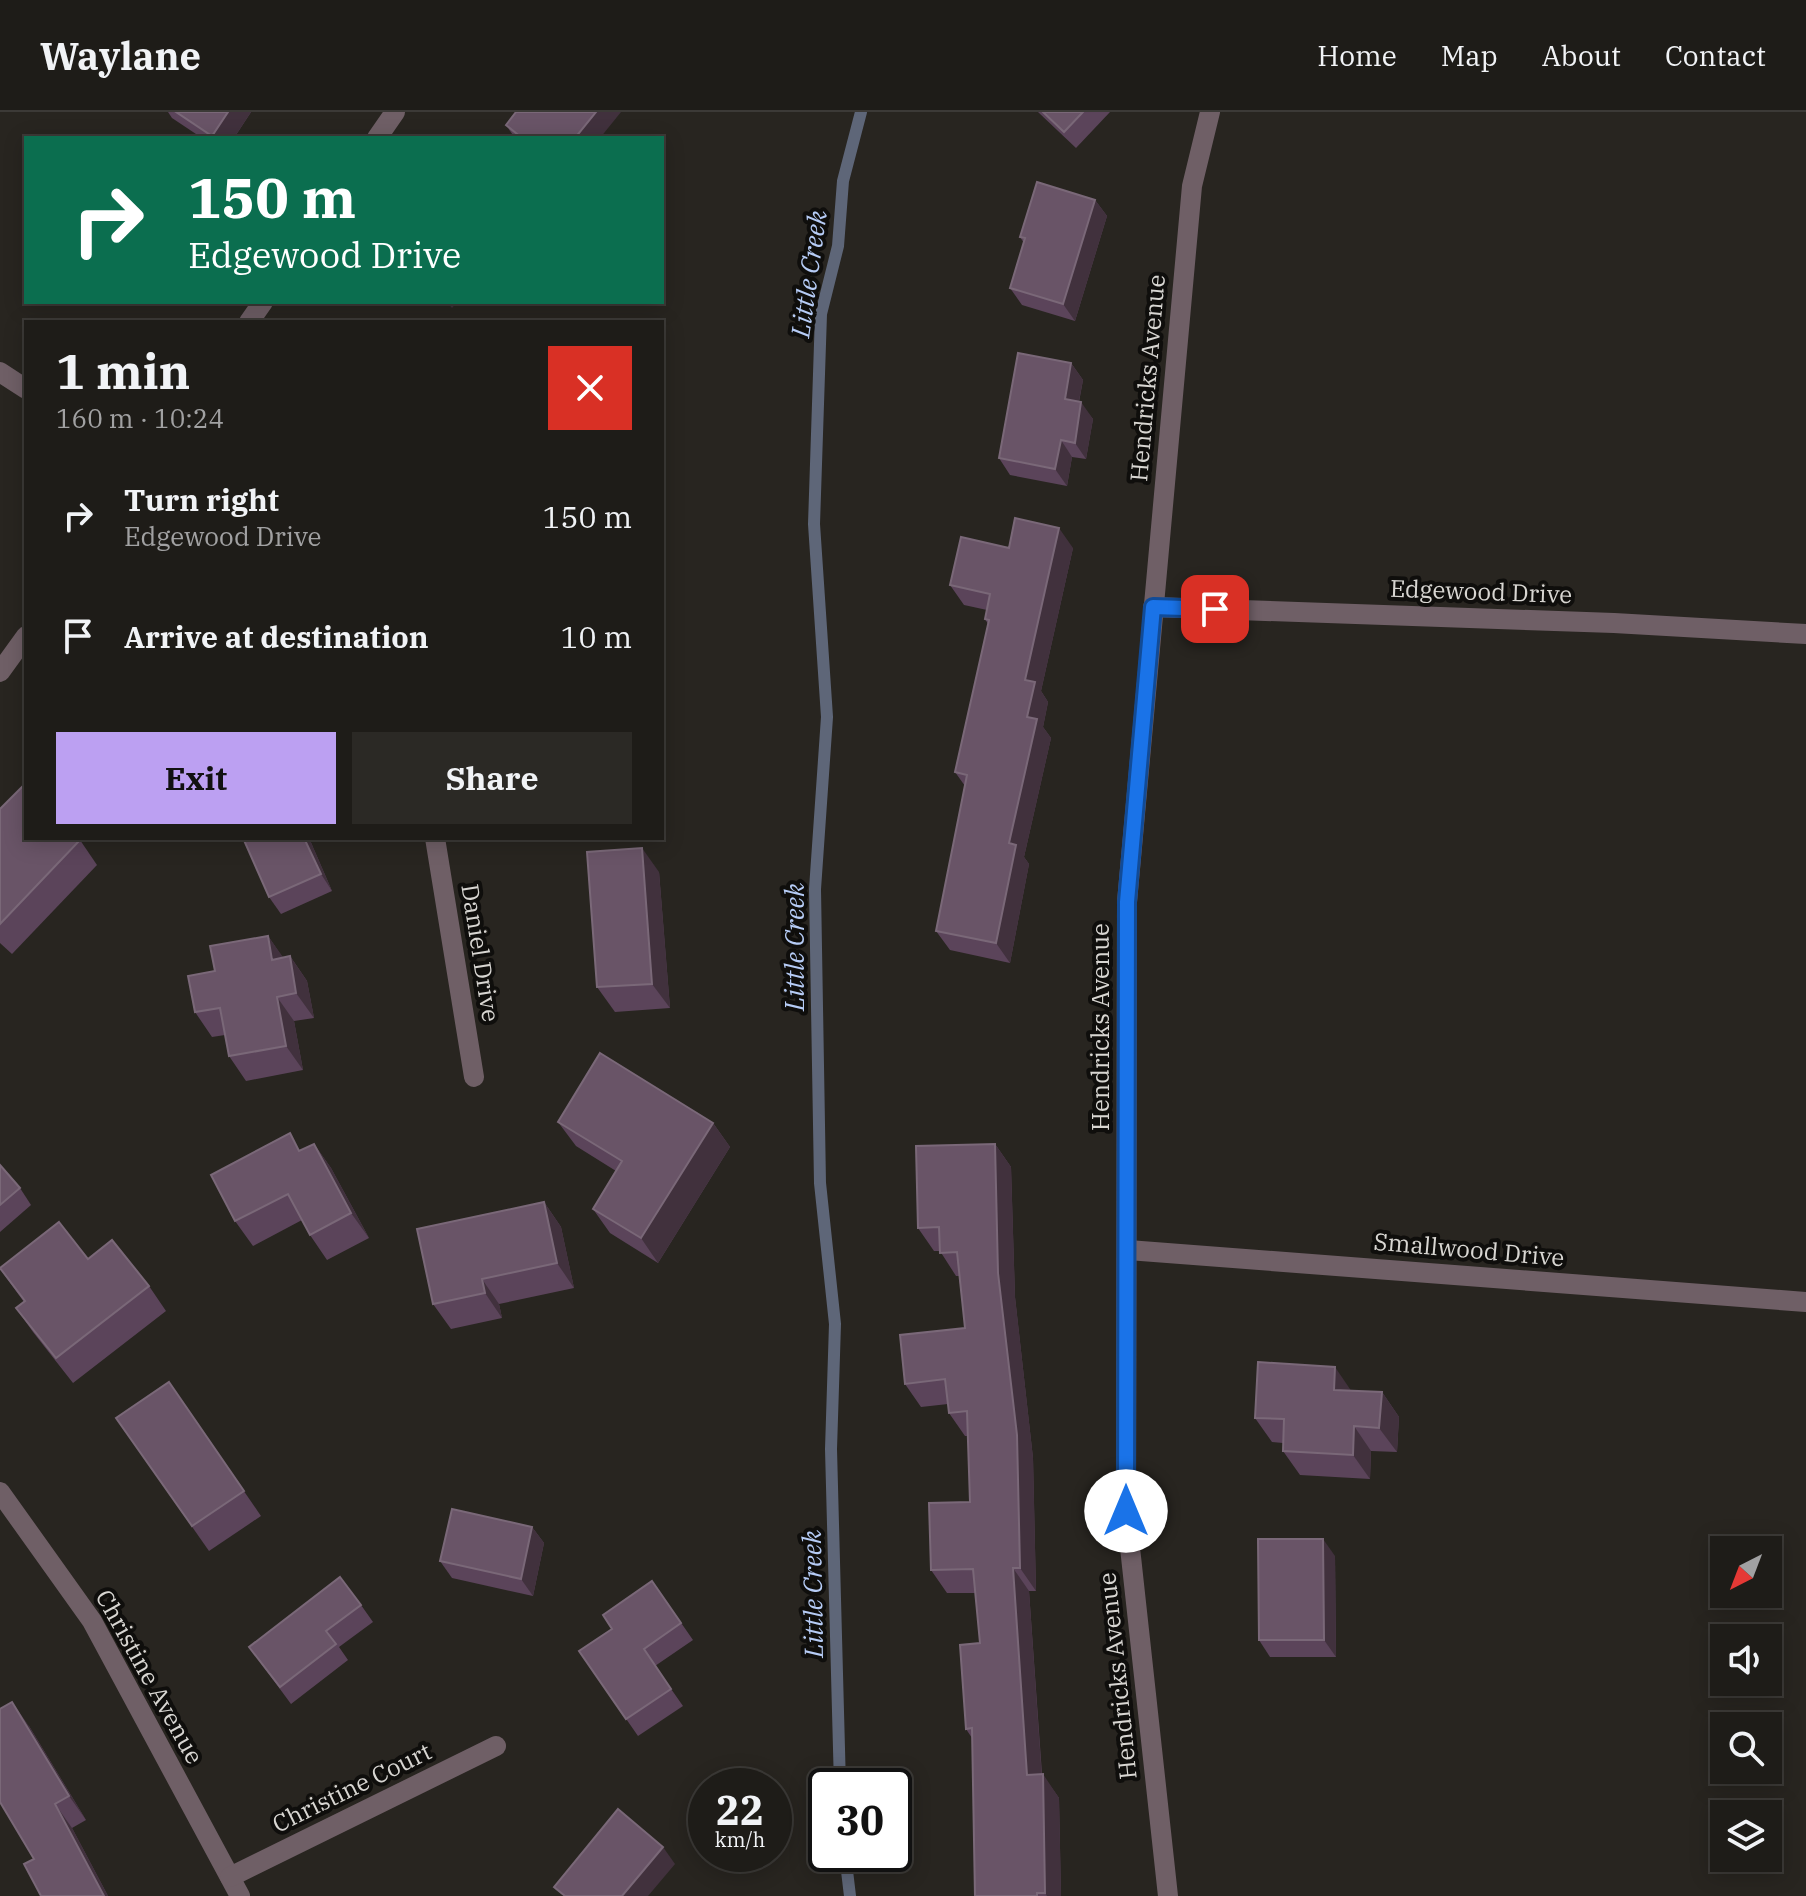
<!DOCTYPE html>
<html lang="en">
<head>
<meta charset="utf-8">
<style>
	:root { --surface:#1e1c18; --page:#2b2925; --text:#f1f3f6; --muted:#a1a1a2; --line:#3c3a37; --accent:#bca0f2 }
	body { margin:0; font-family:"IBM Plex Serif",serif; background:var(--page); color:var(--text); height:100vh; display:flex; flex-direction:column; font-size:30px; white-space:nowrap }
	* { box-sizing:border-box; margin:0 }
	p { font-size:26px; color:var(--muted) }
	.icon { flex:none; width:44px; height:44px; fill:none; stroke:currentColor; stroke-width:2; stroke-linecap:round; stroke-linejoin:round }
	.map { position:relative; flex:1; overflow:hidden }
	.panel { position:absolute; left:24px; top:208px; width:640px; height:520px; display:flex; flex-direction:column; background:var(--surface); border-radius:0px; box-shadow:0 4px 20px #0003,0 0 0 2px var(--line) }
	.panel>* { flex:none }
	.hud { position:absolute; left:24px; top:24px; width:640px; height:168px; border-radius:0px; box-shadow:0 4px 20px #0003,0 0 0 2px var(--line); background:#0b6e4f; color:#fff; overflow:hidden }
	.needle { width:52px; rotate:222deg }
	.fabs { position:absolute; left:1710px; top:1424px; display:grid; gap:16px }
	.fabs a { display:grid; place-items:center; width:72px; height:72px; border-radius:0px; background:var(--surface); box-shadow:0 4px 20px #0003,0 0 0 2px var(--line); font-size:40px }
	.speed { position:absolute; left:688px; top:1656px; display:flex; gap:16px; font-size:40px; font-weight:700; text-align:center }
	.speed>* { display:grid; place-content:center; width:104px; height:104px; border-radius:50%; background:var(--surface); box-shadow:0 4px 20px #0003,0 0 0 2px var(--line); line-height:1 }
	.speed small { font-size:20px; font-weight:400 }
	.speed .limit { border:4px solid #111; border-radius:12px; background:#fff; color:#111 }
	.pin { position:absolute; display:grid; place-items:center; width:68px; height:68px; color:#fff; margin:-34px; border-radius:16px; box-shadow:0 4px 12px #0006 }
	.me { position:absolute; width:88px; margin:-44px; rotate:0deg; stroke-linejoin:round; filter:drop-shadow(0 0 6px #0008) }
	.turn { display:flex; align-items:center; gap:28px; height:168px; padding:0 32px; font-size:36px }
	.turn .icon { width:104px; height:104px; stroke-width:2.5 }
	.turn b { display:block; font-size:56px; line-height:68px }
	.round { display:grid; place-items:center; flex:none; width:84px; height:84px; border-radius:0px; background:var(--page) }
	.overview { display:flex; align-items:center; justify-content:space-between; height:136px; padding:0 32px }
	h1 { font-size:48px; font-weight:700; line-height:60px }
	.cta { display:flex; gap:16px; margin-top:auto; padding:16px 32px }
	.cta a { flex:1; height:92px; border-radius:0px; background:var(--accent); color:#111; font-size:32px; font-weight:700; line-height:92px; text-align:center }
	.cta a+a { background:var(--page); color:var(--text) }
	ul { padding:0; list-style:none }
	li { display:flex; align-items:center; gap:24px; height:120px; padding:0 32px }
	li div { flex:1 }
	li b { display:block; font-size:30px }
	li em { font-style:normal }
	header { display:flex; align-items:center; gap:48px; box-sizing:border-box; height:112px; padding:0 40px; background:var(--surface); border-bottom:2px solid var(--line) }
	header strong { font-size:38px }
	nav { display:flex; gap:44px; margin-inline-start:auto; font-size:28px }
	.map>svg:first-child { display:block }
</style>
</head>
<body>
<header>
<strong>Waylane</strong>
<nav><a>Home</a><a>Map</a><a>About</a><a>Contact</a></nav>
</header>
<div class="map">
<svg width="1806" height="1784" viewBox="0 0 1806 1784">
	<rect width="100%" height="100%" fill="#282520"/>
	<g fill="none" stroke-linecap="round" stroke-linejoin="round">
		<g stroke="#5e6678" stroke-width="12">
			<polyline points="840,1674 831,1337 835,1212 820,1071 815,777 827,605 814,412 821,202 838,134 843,69 861,0"/>
			<polyline points="845,1742 850,1784"/>
		</g>
		<g stroke="#6f5f66" stroke-width="20">
			<polyline points="377,26 395,0"/>
			<polyline points="249,210 263,190"/>
			<polyline points="0,260 26,277"/>
			<polyline points="1153,495 1614,511 1806,522"/>
			<polyline points="0,560 26,524"/>
			<polyline points="435,726 474,965"/>
			<polyline points="1128,1138 1806,1190"/>
			<polyline points="0,1380 92,1509 240,1784"/>
			<polyline points="230,1765 496,1634"/>
			<polyline points="1168,1784 1126,1399 1127,790 1192,74 1210,0"/>
		</g>
	</g>
	<g fill="#5b445a">
		<polygon points="168,0 251,0 234,26 202,26 172,6"/>
		<polygon points="1038,0 1110,0 1076,36"/>
		<polygon points="506,13 600,26 515,26"/>
		<polygon points="1095,88 1107,104 1075,209 1022,193 1010,176 1024,131 1020,125"/>
		<polygon points="1071,251 1083,268 1079,290 1093,307 1086,347 1072,345 1067,374 1010,363 999,346"/>
		<polygon points="1009,436 1073,436 1041,579 1048,590 1043,615 1051,626 1024,745 1029,752 1010,851 950,838 936,819 965,674 955,660 988,512 985,507 987,498 964,493 950,473"/>
		<polygon points="0,697 80,728 97,753 12,842 0,831"/>
		<polygon points="309,726 332,779 281,802 269,785"/>
		<polygon points="659,760 670,896 615,900 597,875"/>
		<polygon points="268,824 283,846 290,844 307,869 314,906 294,909 303,958 246,969 229,944 225,923 212,925 195,900 215,859"/>
		<polygon points="558,1010 713,1011 730,1035 658,1151 610,1121 593,1097 616,1059 576,1034"/>
		<polygon points="314,1032 331,1056 369,1126 327,1148 310,1123 302,1108 253,1134 235,1109 301,1038"/>
		<polygon points="995,1032 1011,1055 1015,1185 1033,1346 1036,1479 1029,1479 1042,1662 1059,1686 1061,1784 975,1784 972,1626 966,1617 980,1531 975,1481 947,1481 931,1458 970,1390 968,1324 965,1324 949,1301 948,1292 921,1295 905,1272 965,1216 959,1164 956,1164 940,1139 934,1139 918,1116"/>
		<polygon points="0,1053 20,1076 31,1093 0,1120"/>
		<polygon points="544,1090 561,1115 574,1176 499,1192 502,1206 451,1217 433,1192"/>
		<polygon points="88,1147 149,1174 166,1199 73,1271 33,1220 16,1196 24,1190 0,1157"/>
		<polygon points="169,1270 261,1404 209,1439 116,1306"/>
		<polygon points="1351,1279 1382,1280 1399,1305 1397,1340 1371,1339 1370,1367 1300,1363 1283,1339 1283,1331 1272,1330 1255,1306"/>
		<polygon points="532,1415 544,1431 533,1484 452,1466 440,1449"/>
		<polygon points="1335,1444 1336,1545 1270,1545 1259,1528"/>
		<polygon points="652,1469 693,1528 655,1554 683,1594 638,1624 579,1539 612,1517"/>
		<polygon points="361,1493 373,1510 339,1535 348,1548 291,1592 249,1535"/>
		<polygon points="29,1614 86,1708 72,1716 108,1784 41,1784 34,1747"/>
	</g>
	<g fill="#41313d">
		<polygon points="228,0 251,0 234,26 214,26 212,24"/>
		<polygon points="596,0 621,0 600,26 575,26"/>
		<polygon points="1095,88 1107,104 1075,209 1063,192"/>
		<polygon points="447,190 457,190 452,196"/>
		<polygon points="1071,251 1083,268 1076,304 1065,287"/>
		<polygon points="1081,290 1093,307 1086,347 1075,331"/>
		<polygon points="1061,328 1072,345 1067,374 1055,357"/>
		<polygon points="1059,416 1073,436 1041,579 1048,590 1043,615 1051,626 1024,745 1029,752 1010,851 996,831 1027,605 1025,568"/>
		<polygon points="304,726 309,726 332,779 321,762"/>
		<polygon points="642,736 659,760 670,896 652,872"/>
		<polygon points="268,824 285,848 272,848"/>
		<polygon points="290,844 307,869 314,906 296,881"/>
		<polygon points="277,885 294,909 303,958 286,934"/>
		<polygon points="713,1011 730,1035 658,1151 641,1126"/>
		<polygon points="314,1032 331,1056 369,1126 351,1101"/>
		<polygon points="995,1032 1011,1055 1015,1185 1033,1346 1036,1479 1020,1456 998,1161"/>
		<polygon points="544,1090 561,1115 574,1176 557,1151"/>
		<polygon points="482,1167 499,1192 502,1206 485,1181"/>
		<polygon points="1335,1255 1352,1280 1334,1278"/>
		<polygon points="1382,1280 1399,1305 1397,1340 1379,1316"/>
		<polygon points="1354,1314 1371,1339 1370,1367 1353,1343"/>
		<polygon points="532,1415 544,1431 533,1484 521,1467"/>
		<polygon points="1323,1427 1335,1444 1336,1545 1324,1528"/>
		<polygon points="1013,1456 1029,1479 1043,1681 1043,1662 1059,1686 1061,1784 1047,1784 1045,1781 1027,1663"/>
		<polygon points="12,1590 29,1614 86,1708 69,1684"/>
		<polygon points="55,1692 72,1716 108,1784 104,1784"/>
		<polygon points="663,1735 675,1752 648,1784 622,1784"/>
	</g>
	<g fill="#695467" stroke="#7a6878" stroke-width="2">
		<polygon points="176,0 228,0 212,24"/>
		<polygon points="516,0 596,0 575,26 522,26 506,13"/>
		<polygon points="1043,0 1083,0 1064,20"/>
		<polygon points="1037,70 1095,88 1063,192 1010,176 1025,126 1020,125"/>
		<polygon points="1018,241 1071,251 1065,287 1081,290 1075,331 1061,328 1055,357 999,346"/>
		<polygon points="1015,406 1059,416 1025,568 1035,570 1027,605 1037,607 1009,731 1016,733 996,831 936,819 967,663 955,660 989,508 985,507 990,482 950,473 961,425 1009,436"/>
		<polygon points="23,674 26,677 26,726 78,726 80,728 0,812 0,697"/>
		<polygon points="243,726 304,726 321,762 269,785"/>
		<polygon points="642,736 652,872 597,875 587,740"/>
		<polygon points="268,824 272,848 290,844 296,881 277,885 286,934 229,944 220,896 195,900 188,864 215,859 210,834"/>
		<polygon points="600,941 713,1011 641,1126 593,1097 622,1049 558,1010"/>
		<polygon points="290,1021 299,1039 314,1032 351,1101 310,1123 288,1082 235,1109 211,1063"/>
		<polygon points="995,1032 998,1161 1017,1323 1020,1456 1013,1456 1027,1663 1043,1662 1045,1781 1037,1781 1037,1784 975,1784 972,1616 966,1617 960,1533 980,1531 973,1457 931,1458 929,1391 970,1390 967,1299 949,1301 945,1267 905,1272 900,1223 965,1216 957,1140 940,1141 939,1115 918,1116 916,1034"/>
		<polygon points="0,1053 20,1076 0,1093"/>
		<polygon points="544,1090 557,1151 482,1167 485,1181 433,1192 417,1117"/>
		<polygon points="59,1110 88,1147 112,1128 149,1174 56,1246 16,1196 25,1189 0,1156"/>
		<polygon points="1258,1250 1335,1255 1334,1278 1382,1280 1379,1316 1354,1314 1353,1343 1283,1339 1284,1307 1255,1306"/>
		<polygon points="169,1270 244,1379 192,1414 116,1306"/>
		<polygon points="452,1397 532,1415 521,1467 440,1449"/>
		<polygon points="1258,1427 1323,1427 1324,1528 1259,1528"/>
		<polygon points="340,1465 361,1493 326,1519 336,1532 280,1575 249,1535"/>
		<polygon points="652,1469 681,1511 644,1537 671,1577 626,1607 579,1539 612,1517 603,1503"/>
		<polygon points="12,1590 69,1684 55,1692 104,1784 41,1784 24,1752 34,1747 0,1690 0,1597"/>
		<polygon points="618,1697 663,1735 622,1784 565,1784 554,1775"/>
	</g>
	<g fill="none" stroke-linecap="round" stroke-linejoin="round">
		<g stroke="#114b97" stroke-width="20">
			<polyline id="route" points="1126,1399 1127,790 1153,495 1215,497"/>
		</g>
		<use href="#route" stroke="#1a73e8" stroke-width="14"/>
	</g>
	<g text-anchor="middle" stroke-width="8" stroke-linejoin="round" paint-order="stroke">
		<g font-size="24" fill="#d8d6d2" stroke="#0f0e0c">
			<text transform="translate(1148 266) rotate(-85)" y="8">Hendricks Avenue</text>
			<text transform="translate(1481 480) rotate(2)" y="8">Edgewood Drive</text>
			<text transform="translate(480 841) rotate(81)" y="8">Daniel Drive</text>
			<text transform="translate(1101 915) rotate(-90)" y="8">Hendricks Avenue</text>
			<text transform="translate(1469 1138) rotate(5)" y="8">Smallwood Drive</text>
			<text transform="translate(1118 1564) rotate(-96)" y="8">Hendricks Avenue</text>
			<text transform="translate(149 1565) rotate(61)" y="8">Christine Avenue</text>
			<text transform="translate(352 1676) rotate(-26)" y="8">Christine Court</text>
		</g>
		<g font-size="26" font-style="italic" fill="#b6ccf6" stroke="#0f0e0c">
			<text transform="translate(809 162) rotate(-82)" y="9">Little Creek</text>
			<text transform="translate(795 835) rotate(-90)" y="9">Little Creek</text>
			<text transform="translate(813 1482) rotate(-91)" y="9">Little Creek</text>
		</g>
	</g>
</svg>
<div class="fabs">
<a><svg class="needle" viewBox="-14 -14 28 28"><path d="M0-13l5 13h-10z" fill="#e53935"/><path d="M0 13l5-13h-10z" fill="#a1a1a2"/></svg></a>
<a><svg class="icon" aria-label="sound" viewBox="0 0 24 24"><path d="M4 9h4l5-4v14l-5-4H4zM17 9q2 3 0 6"/></svg></a>
<a><svg class="icon" aria-label="search" viewBox="0 0 24 24"><circle cx="10" cy="10" r="6"/><path d="M15 15l6 6"/></svg></a>
<a><svg class="icon" aria-label="layers" viewBox="0 0 24 24"><path d="M12 4l9 5-9 5-9-5zM3 14l9 5 9-5"/></svg></a>
</div>
<div class="speed"><div>22<small>km/h</small></div><div class="limit">30</div></div>
<div class="pin" style="left:1215px;top:497px;background:#d93025"><svg class="icon" aria-label="arrive" viewBox="0 0 24 24"><path d="M6 21V4h12l-3 4 3 4H6"/></svg></div>
<svg class="me" style="left:1126px;top:1399px" viewBox="-20 -20 40 40"><circle r="19" fill="#fff"/><path d="M0-13L10 11 0 6-10 11z" fill="#1a73e8"/></svg>
<div class="hud">
<div class="turn"><svg class="icon" aria-label="right" viewBox="0 0 24 24"><path d="M7 20v-9h11M14 6l5 5-5 5"/></svg><div><b>150 m</b>Edgewood Drive</div></div>
</div>
<section class="panel">
<div class="overview"><div><h1>1 min</h1><p>160 m · 10:24</p></div><a class="round" style="background:#d93025;color:#fff"><svg class="icon" aria-label="close" viewBox="0 0 24 24"><path d="M6 6l12 12M18 6L6 18"/></svg></a></div>
<ul>
<li><svg class="icon" aria-label="right" viewBox="0 0 24 24"><path d="M7 20v-9h11M14 6l5 5-5 5"/></svg><div><b>Turn right</b><p>Edgewood Drive</p></div><em>150 m</em></li>
<li><svg class="icon" aria-label="arrive" viewBox="0 0 24 24"><path d="M6 21V4h12l-3 4 3 4H6"/></svg><div><b>Arrive at destination</b></div><em>10 m</em></li>
</ul>
<div class="cta"><a>Exit</a><a>Share</a></div>
</section>
</div>
</body>
</html>
